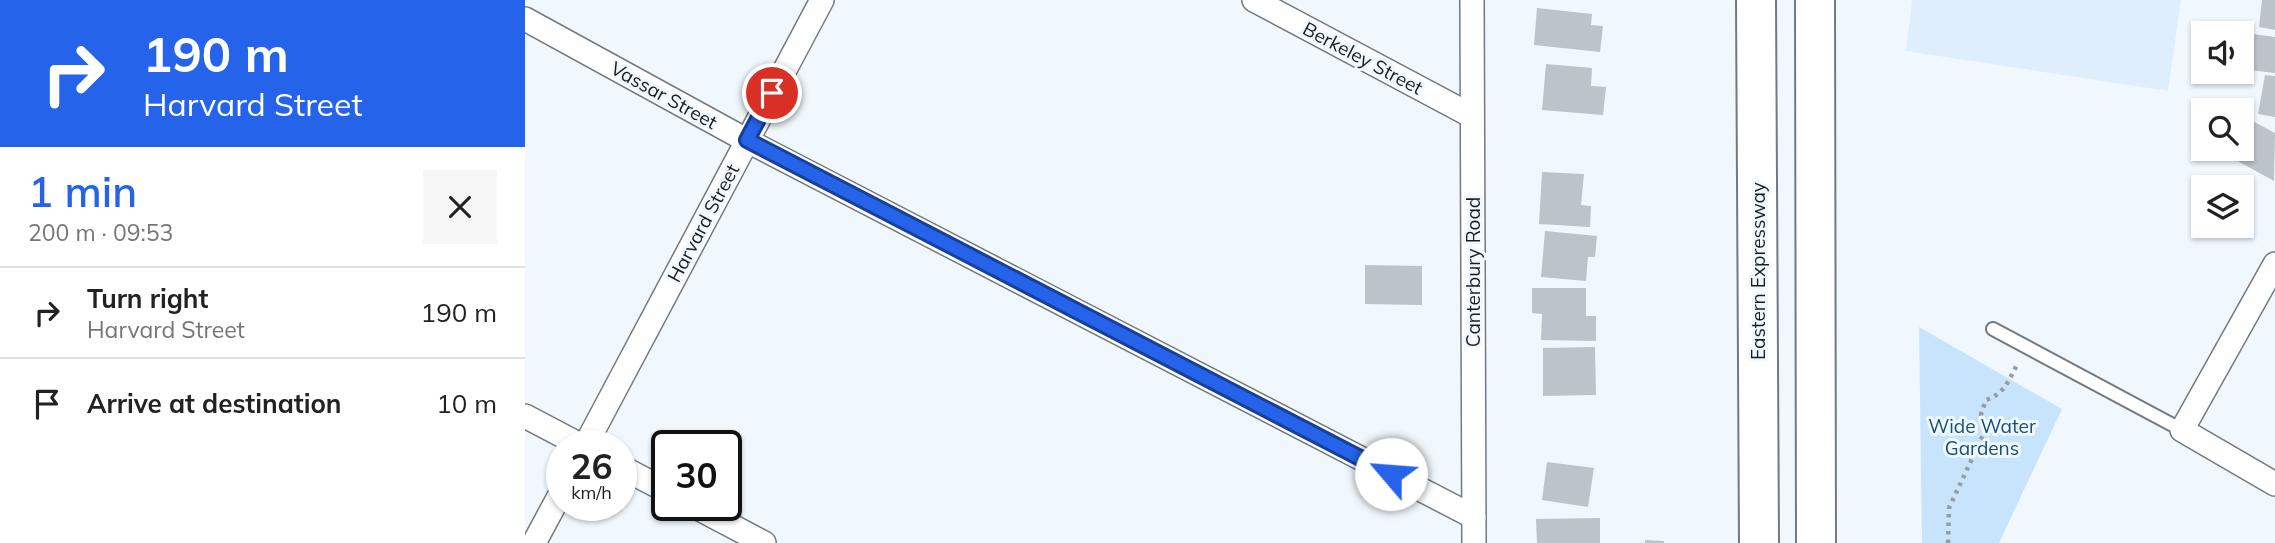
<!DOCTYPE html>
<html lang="en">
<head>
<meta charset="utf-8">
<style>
	:root { --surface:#fff; --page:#f6f6f6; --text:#222; --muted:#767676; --line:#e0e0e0; --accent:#2563eb }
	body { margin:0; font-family:Mulish,sans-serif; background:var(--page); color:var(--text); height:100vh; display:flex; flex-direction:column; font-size:26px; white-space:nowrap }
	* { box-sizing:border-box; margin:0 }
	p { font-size:23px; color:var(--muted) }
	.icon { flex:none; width:38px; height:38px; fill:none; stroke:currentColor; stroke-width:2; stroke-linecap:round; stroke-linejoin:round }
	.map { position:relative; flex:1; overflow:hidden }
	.drawer { display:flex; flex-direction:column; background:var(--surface); width:525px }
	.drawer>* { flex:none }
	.top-card { background:#2563eb; color:#fff; overflow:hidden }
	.controls { position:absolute; left:1666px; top:21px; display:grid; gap:14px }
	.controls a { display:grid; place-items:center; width:63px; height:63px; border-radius:0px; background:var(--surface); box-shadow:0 2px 5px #0004; font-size:35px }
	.speed { position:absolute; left:21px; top:430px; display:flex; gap:14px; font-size:35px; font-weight:700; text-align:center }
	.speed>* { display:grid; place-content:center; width:91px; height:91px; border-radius:50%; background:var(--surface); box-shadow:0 2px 5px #0004; line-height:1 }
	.speed small { font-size:18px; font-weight:400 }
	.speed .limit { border:4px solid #111; border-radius:10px; background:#fff; color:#111 }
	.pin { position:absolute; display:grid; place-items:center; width:60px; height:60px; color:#fff; margin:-30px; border:4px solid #fff; border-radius:50%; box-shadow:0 2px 7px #0007 }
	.me { position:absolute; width:77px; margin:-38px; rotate:297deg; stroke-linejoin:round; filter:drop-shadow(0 0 5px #0008) }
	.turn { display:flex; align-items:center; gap:24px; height:147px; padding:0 28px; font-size:32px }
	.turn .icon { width:91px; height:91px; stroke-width:2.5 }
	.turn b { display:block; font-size:49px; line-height:60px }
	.round { display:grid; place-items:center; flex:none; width:74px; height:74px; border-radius:0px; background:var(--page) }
	.summary { display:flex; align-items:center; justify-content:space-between; height:119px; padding:0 28px }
	h1 { font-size:42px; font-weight:600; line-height:52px; color:var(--accent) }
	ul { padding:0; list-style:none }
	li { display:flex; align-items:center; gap:21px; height:91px; padding:0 28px; border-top:2px solid var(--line) }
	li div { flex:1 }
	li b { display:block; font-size:26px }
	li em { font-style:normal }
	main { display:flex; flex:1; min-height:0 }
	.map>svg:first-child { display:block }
</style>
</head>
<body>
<main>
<section class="drawer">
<div class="top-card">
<div class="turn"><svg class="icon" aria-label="right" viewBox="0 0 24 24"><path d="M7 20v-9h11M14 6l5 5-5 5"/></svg><div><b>190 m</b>Harvard Street</div></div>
</div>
<div class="summary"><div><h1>1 min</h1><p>200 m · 09:53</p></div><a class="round"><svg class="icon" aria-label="close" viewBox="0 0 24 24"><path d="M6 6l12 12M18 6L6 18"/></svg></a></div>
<ul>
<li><svg class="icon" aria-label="right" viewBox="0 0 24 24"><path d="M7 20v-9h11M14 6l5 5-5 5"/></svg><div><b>Turn right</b><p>Harvard Street</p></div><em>190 m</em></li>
<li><svg class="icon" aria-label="arrive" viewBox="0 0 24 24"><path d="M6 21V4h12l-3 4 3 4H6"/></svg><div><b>Arrive at destination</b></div><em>10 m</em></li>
</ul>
</section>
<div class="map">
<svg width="1750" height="543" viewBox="0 0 1750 543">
	<rect width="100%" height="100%" fill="#f0f8fe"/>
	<polygon fill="#dfeefc" points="1387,0 1656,0 1643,91 1381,51"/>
	<polygon fill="#c8e4fd" points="1394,327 1537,409 1474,543 1397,543"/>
	<g fill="#bbc3cb">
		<polygon points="1737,0 1750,0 1750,30 1734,27"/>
		<polygon points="1012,8 1067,14 1066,25 1078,26 1075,52 1009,45"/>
		<polygon points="1728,34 1750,37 1750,73 1724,70"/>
		<polygon points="1021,64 1067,68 1066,86 1081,87 1078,115 1017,110"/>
		<polygon points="1740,75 1750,76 1750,117 1733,114"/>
		<polygon points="1718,116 1750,133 1749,181 1698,153 1700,149 1717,149"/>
		<polygon points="1017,172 1059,174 1056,205 1066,206 1065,227 1014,224"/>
		<polygon points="1020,231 1072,236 1070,257 1063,257 1061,281 1016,277"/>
		<polygon points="840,265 897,266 897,305 840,304"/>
		<polygon points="1007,288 1061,288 1061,316 1071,316 1071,341 1016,340 1017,314 1007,313"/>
		<polygon points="1070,347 1071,395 1018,396 1018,348"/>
		<polygon points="1022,462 1069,468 1063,507 1017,500"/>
		<polygon points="1075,518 1075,543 1012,543 1011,519"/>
		<polygon points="1120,540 1139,541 1139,543 1120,543"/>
	</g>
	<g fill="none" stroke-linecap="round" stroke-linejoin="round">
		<g stroke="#727a81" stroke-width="16">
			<polyline id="service" points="1468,329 1657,430"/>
		</g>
		<g stroke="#727a81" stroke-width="26">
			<g id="minor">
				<polyline points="729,0 947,116"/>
				<polyline points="947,0 949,543"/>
				<polyline points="0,19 221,140 949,517"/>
				<polyline points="1750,264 1657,430 1750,484"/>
				<polyline points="0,416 57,446"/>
				<polyline points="60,446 297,0"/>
				<polyline points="96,467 142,491"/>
				<polyline points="169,506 239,543"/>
				<polyline points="9,543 37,491"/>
			</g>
		</g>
		<g stroke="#727a81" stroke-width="42">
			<g id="motorway">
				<polyline points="1231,0 1234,543"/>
				<polyline points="1290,0 1291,543"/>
			</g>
		</g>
		<path stroke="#979da2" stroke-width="4.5" stroke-dasharray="3.5 5" stroke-linecap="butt" d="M1423,543L1424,508L1460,431L1456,414L1461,400C1480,394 1484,379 1493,363"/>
		<use href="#service" stroke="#fff" stroke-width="12"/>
		<use href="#minor" stroke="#fff" stroke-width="23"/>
		<use href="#motorway" stroke="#fff" stroke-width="38"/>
	</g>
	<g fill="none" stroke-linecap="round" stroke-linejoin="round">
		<g stroke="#184099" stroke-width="18">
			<polyline id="route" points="247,93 222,140 866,474"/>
		</g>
		<use href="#route" stroke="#2563eb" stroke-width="12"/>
	</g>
	<g text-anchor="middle" stroke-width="6" stroke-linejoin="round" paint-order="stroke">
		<g font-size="19" fill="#191c1f" stroke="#f0f8fe">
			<text transform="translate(838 58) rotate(28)" y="7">Berkeley Street</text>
			<text transform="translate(139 95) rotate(29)" y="7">Vassar Street</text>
			<text transform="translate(178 223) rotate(-62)" y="7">Harvard Street</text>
			<text transform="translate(1233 271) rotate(-90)" y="7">Eastern Expressway</text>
			<text transform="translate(948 272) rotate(-90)" y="7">Canterbury Road</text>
		</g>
		<g font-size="19" fill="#144f79" stroke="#f0f8fe">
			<text x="1457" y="433">Wide Water<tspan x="1457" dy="22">Gardens</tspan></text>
		</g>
	</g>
</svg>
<div class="controls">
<a><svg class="icon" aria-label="sound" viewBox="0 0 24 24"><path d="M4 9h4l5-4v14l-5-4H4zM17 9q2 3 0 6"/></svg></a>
<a><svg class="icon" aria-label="search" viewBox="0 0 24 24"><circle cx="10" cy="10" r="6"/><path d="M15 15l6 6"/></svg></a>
<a><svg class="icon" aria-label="layers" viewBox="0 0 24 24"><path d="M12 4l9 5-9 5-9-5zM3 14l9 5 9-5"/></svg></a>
</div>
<div class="speed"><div>26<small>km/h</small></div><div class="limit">30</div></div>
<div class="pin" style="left:247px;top:93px;background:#d93025"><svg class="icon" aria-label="arrive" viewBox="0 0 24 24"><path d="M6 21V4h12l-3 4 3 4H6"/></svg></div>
<svg class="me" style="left:866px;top:474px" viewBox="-20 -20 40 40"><circle r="19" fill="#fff"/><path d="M0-13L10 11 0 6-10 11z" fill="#2563eb"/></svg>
</div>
</main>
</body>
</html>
